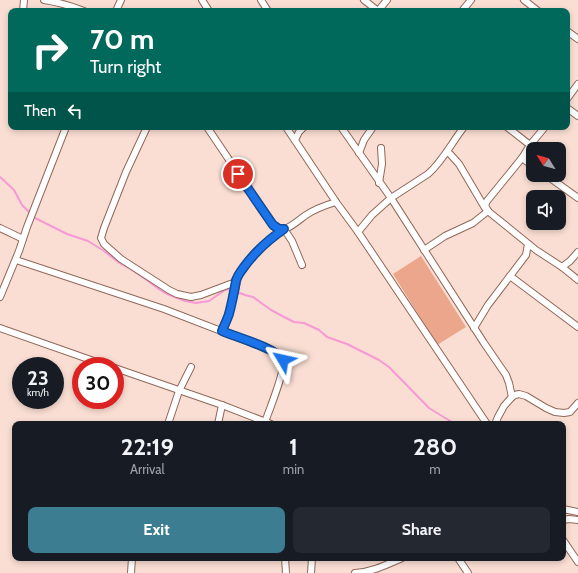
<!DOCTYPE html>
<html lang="en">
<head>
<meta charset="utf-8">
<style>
	:root { --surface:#171b24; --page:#242831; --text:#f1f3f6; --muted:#9ea1a6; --accent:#3d7d91 }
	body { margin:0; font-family:Cabin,sans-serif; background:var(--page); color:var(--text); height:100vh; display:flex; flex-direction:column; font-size:15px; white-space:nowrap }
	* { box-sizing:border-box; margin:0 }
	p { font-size:13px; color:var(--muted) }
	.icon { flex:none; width:22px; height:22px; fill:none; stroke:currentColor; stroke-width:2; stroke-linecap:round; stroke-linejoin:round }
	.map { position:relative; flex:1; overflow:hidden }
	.details { position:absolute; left:12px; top:421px; width:554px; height:140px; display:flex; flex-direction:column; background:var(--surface); border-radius:8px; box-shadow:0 2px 6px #0003 }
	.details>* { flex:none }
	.top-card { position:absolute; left:8px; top:8px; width:562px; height:122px; border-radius:8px; box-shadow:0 2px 6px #0003; background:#00695c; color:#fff; overflow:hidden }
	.needle { width:26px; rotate:307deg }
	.tools { position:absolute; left:526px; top:142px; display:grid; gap:8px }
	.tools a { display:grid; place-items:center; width:40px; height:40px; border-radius:8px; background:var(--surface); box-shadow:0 2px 6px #0003; font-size:20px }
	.speed { position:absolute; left:12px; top:357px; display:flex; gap:8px; font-size:20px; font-weight:700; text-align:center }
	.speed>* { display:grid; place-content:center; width:52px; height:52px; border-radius:50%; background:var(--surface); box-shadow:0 2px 6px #0003; line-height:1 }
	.speed small { font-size:10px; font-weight:400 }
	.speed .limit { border:6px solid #d22; background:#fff; color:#111 }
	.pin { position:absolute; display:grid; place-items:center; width:34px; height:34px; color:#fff; margin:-17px; border:2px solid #fff; border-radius:50%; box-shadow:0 1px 4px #0007 }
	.me { position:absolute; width:44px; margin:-22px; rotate:306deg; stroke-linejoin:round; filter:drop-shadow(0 0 3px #0008) }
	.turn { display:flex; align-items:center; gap:14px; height:84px; padding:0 16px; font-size:18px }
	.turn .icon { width:52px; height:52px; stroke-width:2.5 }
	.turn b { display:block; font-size:28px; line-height:34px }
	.then { display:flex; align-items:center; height:38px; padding:0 16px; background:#0003; gap:8px; font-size:15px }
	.eta { display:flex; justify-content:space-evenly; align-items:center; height:68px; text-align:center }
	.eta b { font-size:24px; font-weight:700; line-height:28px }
	.primary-button { display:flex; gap:8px; margin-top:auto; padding:8px 16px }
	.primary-button a { flex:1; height:46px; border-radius:8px; background:var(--accent); color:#fff; font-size:16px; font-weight:700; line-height:46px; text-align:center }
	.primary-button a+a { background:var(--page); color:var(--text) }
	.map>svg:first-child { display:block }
</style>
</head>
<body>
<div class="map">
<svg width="578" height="573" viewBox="0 0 578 573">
	<rect width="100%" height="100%" fill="#faded3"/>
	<polygon fill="#eba68b" points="421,256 466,327 437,345 393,274"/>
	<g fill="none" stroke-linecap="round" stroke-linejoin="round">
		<g stroke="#f799d5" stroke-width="2">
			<polyline points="0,177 14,190 22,205 30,213"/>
			<polyline points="33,217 67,234 88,241 104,251 118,262 129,268 148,281 160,290 167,294 185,301 196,303 209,301 225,290 229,289 245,295 253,297 271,310 284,317 294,322 304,323 319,330 327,337 347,344 379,360 389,367 429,408 455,424"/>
		</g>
		<g stroke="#906859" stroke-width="8">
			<g id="minor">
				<path d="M44,0C58,2 71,6 84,11"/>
				<polyline points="202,0 209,11"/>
				<polyline points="261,0 268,11"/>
				<polyline points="364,0 378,11"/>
				<polyline points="524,0 538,11"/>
				<polyline points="23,11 24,0"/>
				<polyline points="116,11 121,0"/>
				<polyline points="378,11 387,0"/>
				<polyline points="462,11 471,0"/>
				<polyline points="567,31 578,39"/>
				<polyline points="567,99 578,84"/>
				<polyline points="567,108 578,116"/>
				<polyline points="147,127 126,172 104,228 101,238 104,244 121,259 169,290 177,294 191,297 201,295 233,283 253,255 274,236 284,229 292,241 302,265"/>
				<path d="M207,127L273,225C276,228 280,230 285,229C293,226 300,219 306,215C315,209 326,205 336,202"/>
				<polyline points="286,127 336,202 358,232 487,424"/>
				<polyline points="341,127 391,198 484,343 506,375 509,383 512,397"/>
				<polyline points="507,127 530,145"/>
				<path d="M545,127L530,145L522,158L487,201C484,206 486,208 489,212L536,250L562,267L578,280"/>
				<polyline points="295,140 299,132 304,127"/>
				<polyline points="447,152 450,154 459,164 485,208"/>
				<polyline points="359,153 364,140 373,127"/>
				<polyline points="522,158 533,166"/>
				<polyline points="546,175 578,198"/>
				<polyline points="379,183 382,164 381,148"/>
				<polyline points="0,228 23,239"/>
				<path d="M358,232L372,215L391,198L428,174C443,161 452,142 464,127"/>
				<polyline points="424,250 445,236 473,223 488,211"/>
				<path d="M16,260L164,309L265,348C271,351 281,354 283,360C286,369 269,411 265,422"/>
				<polyline points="562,267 570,261 578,252"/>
				<polyline points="510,276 578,327"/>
				<polyline points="0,297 19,251 27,227 66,127"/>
				<polyline points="0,328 108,366"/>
				<polyline points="474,328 488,305 526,255 528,244"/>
				<path d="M222,331C228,316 235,296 237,280"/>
				<polyline points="115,368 222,405 271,424"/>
				<polyline points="168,424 179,391 191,367"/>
				<polyline points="218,424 222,405"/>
				<polyline points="495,424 498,417 504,406 512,397 515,395 519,394 526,396 546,408 555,412 564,413 570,412 578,403"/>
				<polyline points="563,509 578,512"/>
				<polyline points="563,520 569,519 578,520"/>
				<polyline points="563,540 578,562"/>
				<polyline points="285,558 286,573"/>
				<polyline points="458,558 468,573"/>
				<polyline points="131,573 132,558"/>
				<polyline points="311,573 312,558"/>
				<path d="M355,573C372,572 386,565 402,558"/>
			</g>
		</g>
		<use href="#minor" stroke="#fff" stroke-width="6"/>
	</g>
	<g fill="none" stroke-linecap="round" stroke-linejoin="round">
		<g stroke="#114b97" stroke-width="10">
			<path id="route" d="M238,174L273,225L279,229H284C268,240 255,252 244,267C241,271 237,276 236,281C234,292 232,303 229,314C227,320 224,326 222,331C236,337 276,348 283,360"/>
		</g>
		<use href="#route" stroke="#1a73e8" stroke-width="7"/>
	</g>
</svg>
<div class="tools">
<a><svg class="needle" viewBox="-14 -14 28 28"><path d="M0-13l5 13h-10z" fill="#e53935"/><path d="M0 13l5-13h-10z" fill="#9ea1a6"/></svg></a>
<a><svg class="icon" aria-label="sound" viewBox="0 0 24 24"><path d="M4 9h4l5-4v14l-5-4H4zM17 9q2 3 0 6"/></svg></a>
</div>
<div class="speed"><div>23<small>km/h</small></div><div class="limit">30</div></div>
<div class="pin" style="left:238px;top:174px;background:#d93025"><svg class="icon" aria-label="arrive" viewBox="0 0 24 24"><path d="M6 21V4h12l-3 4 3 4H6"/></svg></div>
<svg class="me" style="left:283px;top:360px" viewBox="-20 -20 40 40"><path d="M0-17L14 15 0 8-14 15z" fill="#1a73e8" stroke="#fff" stroke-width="4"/></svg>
<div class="top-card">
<div class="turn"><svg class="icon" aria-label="right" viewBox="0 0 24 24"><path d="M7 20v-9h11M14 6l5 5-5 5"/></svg><div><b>70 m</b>Turn right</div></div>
<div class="then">Then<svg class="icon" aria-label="left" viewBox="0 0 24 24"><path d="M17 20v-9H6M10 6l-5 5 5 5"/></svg></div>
</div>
<section class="details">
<div class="eta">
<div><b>22:19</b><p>Arrival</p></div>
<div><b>1</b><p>min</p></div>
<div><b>280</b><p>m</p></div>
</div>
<div class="primary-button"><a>Exit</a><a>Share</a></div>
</section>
</div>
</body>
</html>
